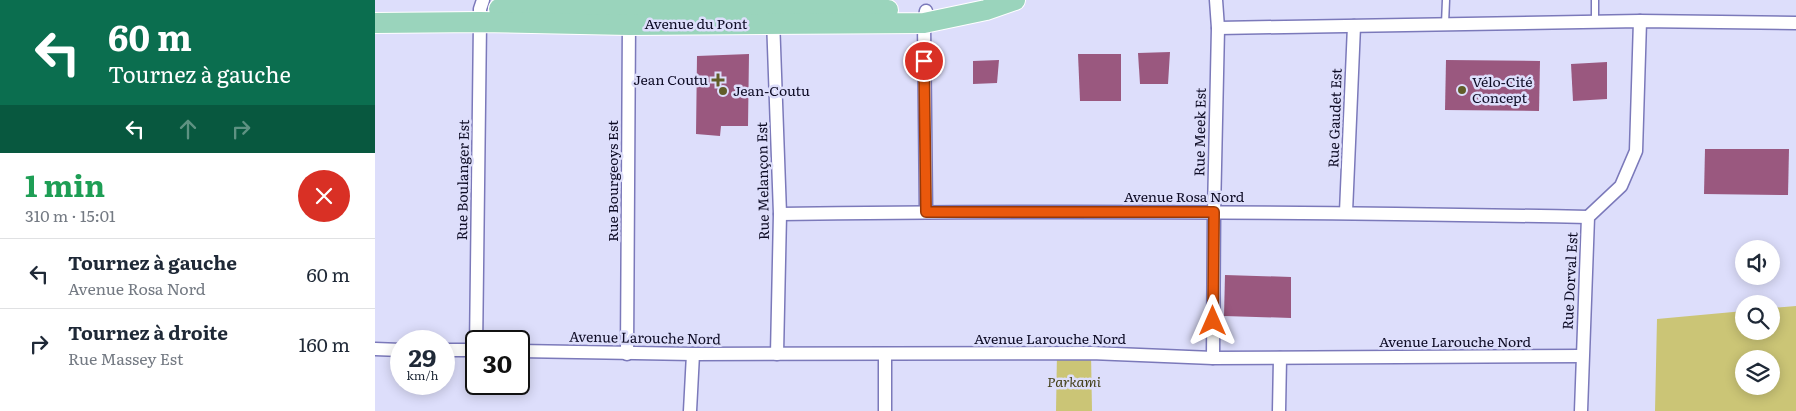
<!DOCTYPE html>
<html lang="fr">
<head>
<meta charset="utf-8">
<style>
	:root { --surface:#fff; --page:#f6f6f7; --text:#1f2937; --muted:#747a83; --line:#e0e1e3 }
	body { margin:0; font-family:Literata,serif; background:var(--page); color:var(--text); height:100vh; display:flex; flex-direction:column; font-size:19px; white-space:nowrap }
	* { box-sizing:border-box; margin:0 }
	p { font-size:16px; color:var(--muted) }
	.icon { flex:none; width:28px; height:28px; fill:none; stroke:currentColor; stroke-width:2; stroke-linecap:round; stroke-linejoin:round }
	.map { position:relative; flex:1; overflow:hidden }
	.side { display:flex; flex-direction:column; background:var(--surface); width:375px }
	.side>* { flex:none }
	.guide { background:#0b6e4f; color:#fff; overflow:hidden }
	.controls { position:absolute; left:1360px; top:240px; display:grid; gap:10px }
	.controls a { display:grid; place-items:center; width:45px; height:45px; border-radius:50%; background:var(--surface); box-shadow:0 2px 12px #0003; font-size:25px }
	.speed { position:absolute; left:15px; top:330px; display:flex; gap:10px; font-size:25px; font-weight:700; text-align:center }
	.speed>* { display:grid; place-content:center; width:65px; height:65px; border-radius:50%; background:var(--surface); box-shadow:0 2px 12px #0003; line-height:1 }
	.speed small { font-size:12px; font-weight:400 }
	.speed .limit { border:2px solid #111; border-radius:8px; background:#fff; color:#111 }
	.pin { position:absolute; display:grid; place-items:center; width:42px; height:42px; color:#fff; margin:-21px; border:2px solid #fff; border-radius:50%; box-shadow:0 1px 5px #0007 }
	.me { position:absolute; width:55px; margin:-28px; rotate:0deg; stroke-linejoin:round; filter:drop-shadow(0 0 4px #0008) }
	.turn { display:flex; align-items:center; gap:18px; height:105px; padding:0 25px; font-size:22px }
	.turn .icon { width:65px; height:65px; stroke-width:2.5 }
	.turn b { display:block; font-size:35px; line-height:42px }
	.lanes { display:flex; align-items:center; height:48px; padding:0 25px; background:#0003; justify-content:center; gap:25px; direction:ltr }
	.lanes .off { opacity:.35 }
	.round { display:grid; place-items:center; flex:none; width:52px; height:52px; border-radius:26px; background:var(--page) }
	.headline { display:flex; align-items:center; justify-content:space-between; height:85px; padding:0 25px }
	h1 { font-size:30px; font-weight:700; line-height:38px; color:#1e9e55 }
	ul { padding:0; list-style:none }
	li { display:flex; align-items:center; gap:15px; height:70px; padding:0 25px; border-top:1px solid var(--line) }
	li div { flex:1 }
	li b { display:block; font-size:19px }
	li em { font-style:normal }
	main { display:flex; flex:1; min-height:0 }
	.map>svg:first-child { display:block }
</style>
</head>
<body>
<main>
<section class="side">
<div class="guide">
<div class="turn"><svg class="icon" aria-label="left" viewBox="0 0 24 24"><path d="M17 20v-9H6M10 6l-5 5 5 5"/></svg><div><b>60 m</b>Tournez à gauche</div></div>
<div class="lanes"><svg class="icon" aria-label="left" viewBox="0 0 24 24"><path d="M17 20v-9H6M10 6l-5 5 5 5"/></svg><svg class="icon off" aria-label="ahead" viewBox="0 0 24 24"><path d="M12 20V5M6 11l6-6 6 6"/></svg><svg class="icon off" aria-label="right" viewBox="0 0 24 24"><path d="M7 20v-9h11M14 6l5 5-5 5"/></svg></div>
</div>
<div class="headline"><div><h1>1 min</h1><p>310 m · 15:01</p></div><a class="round" style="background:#d93025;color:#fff"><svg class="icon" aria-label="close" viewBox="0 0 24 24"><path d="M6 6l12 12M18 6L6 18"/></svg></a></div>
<ul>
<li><svg class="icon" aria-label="left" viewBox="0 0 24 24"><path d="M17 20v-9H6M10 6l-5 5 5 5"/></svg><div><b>Tournez à gauche</b><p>Avenue Rosa Nord</p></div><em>60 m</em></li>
<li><svg class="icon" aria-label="right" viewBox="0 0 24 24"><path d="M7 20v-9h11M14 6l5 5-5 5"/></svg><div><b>Tournez à droite</b><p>Rue Massey Est</p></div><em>160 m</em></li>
</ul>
</section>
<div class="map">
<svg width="1421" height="411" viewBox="0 0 1421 411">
	<rect width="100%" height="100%" fill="#dddefb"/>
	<g fill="#cbc576" fill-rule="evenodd">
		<path d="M1421,306V411H1280L1282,319L1369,311V331H1396V308ZM1369,359H1396V386H1369Z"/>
		<polygon points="682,353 716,353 717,411 681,411"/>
	</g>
	<g fill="#9a587f">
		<polygon points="795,52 793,84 765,84 763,53"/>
		<polygon points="374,54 373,126 346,126 345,136 321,134 322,56"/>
		<polygon points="703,54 746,54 746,101 705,101"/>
		<polygon points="624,60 622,83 598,84 598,61"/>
		<polygon points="1071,60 1165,61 1164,111 1070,110"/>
		<polygon points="1232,62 1232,99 1198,101 1196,64"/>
		<polygon points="1330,149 1414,149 1413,195 1329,194"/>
		<polygon points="850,275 916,277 916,318 849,316"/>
	</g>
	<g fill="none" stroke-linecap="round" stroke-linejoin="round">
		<g stroke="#7b79ba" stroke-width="9">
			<g id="lane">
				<polyline points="1220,22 1220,0"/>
				<polyline points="1070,24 1071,0"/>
			</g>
		</g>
		<g stroke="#7b79ba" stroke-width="15">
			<g id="street">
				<polyline points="551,11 549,23 551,212"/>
				<polyline points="398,19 405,214 402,354"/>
				<polyline points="843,28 1265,21 1421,23"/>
				<polyline points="971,212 979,26"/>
				<path d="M405,214C674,210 944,212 1213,217"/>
				<polyline points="0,349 26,350"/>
				<polyline points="69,350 101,350"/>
				<polyline points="101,350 105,22 105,9 108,0"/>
				<polyline points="144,351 318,354 716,353 838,358 1207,356"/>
				<polyline points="252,354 254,20"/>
				<polyline points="838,358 839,212 843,28 841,0"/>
				<polyline points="315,411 318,354"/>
				<polyline points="510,411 510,354"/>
				<polyline points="904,411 905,358"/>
				<polyline points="1206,411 1213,217 1246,186 1261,151 1265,21"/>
			</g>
		</g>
		<g stroke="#fff" stroke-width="22">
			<g id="primary">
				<polyline points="124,9 397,7 513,10"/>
				<polyline points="0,23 105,22 254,25 549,23 611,10 640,0"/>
			</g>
		</g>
		<use href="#lane" stroke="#fff" stroke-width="6"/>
		<use href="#street" stroke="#fff" stroke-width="12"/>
		<use href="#primary" stroke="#9ad4bc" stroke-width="20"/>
	</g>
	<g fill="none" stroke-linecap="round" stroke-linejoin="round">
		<g stroke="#983908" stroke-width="12">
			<polyline id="route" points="549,61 551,212 839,212 838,321"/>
		</g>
		<use href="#route" stroke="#ea580c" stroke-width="9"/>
	</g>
	<g fill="#615d29" stroke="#dddefb" stroke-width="2">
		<path d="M340.5 72.5h5v5h5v5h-5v5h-5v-5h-5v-5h5z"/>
		<circle cx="1087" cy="90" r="5"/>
		<circle cx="348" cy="91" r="5"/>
	</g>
	<g text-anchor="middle" stroke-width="5" stroke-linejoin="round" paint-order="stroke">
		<g font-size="14" fill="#0e0c25" stroke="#dddefb">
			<text x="321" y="29">Avenue du Pont</text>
			<text transform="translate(960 118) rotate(-88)" y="5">Rue Gaudet Est</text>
			<text transform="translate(825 132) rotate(-89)" y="5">Rue Meek Est</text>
			<text transform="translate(88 180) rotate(-89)" y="5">Rue Boulanger Est</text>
			<text transform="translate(238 181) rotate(-90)" y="5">Rue Bourgeoys Est</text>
			<text transform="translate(388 181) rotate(-91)" y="5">Rue Melançon Est</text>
			<text x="809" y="202">Avenue Rosa Nord</text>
			<text transform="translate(1195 281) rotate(-87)" y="5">Rue Dorval Est</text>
			<text transform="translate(270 338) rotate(1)" y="5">Avenue Larouche Nord</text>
			<text x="675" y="344">Avenue Larouche Nord</text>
			<text x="1080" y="347">Avenue Larouche Nord</text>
		</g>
		<g font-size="14" fill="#0e0c25" stroke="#dddefb" text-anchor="start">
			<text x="333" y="85" text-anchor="end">Jean Coutu</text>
			<text x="1097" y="87">Vélo-Cité<tspan x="1097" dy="16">Concept</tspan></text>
			<text x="358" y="96">Jean-Coutu</text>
		</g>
		<g font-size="14" font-style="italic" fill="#44401a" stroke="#dddefb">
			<text x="699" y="387">Parkami</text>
		</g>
	</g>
</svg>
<div class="controls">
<a><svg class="icon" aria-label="sound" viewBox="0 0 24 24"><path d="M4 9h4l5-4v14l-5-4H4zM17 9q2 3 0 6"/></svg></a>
<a><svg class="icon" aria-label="search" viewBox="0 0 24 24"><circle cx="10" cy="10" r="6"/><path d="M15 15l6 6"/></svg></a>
<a><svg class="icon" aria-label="layers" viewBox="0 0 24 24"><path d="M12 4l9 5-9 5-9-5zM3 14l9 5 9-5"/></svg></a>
</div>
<div class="speed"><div>29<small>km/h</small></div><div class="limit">30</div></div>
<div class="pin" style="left:549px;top:61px;background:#d93025"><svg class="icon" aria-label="arrive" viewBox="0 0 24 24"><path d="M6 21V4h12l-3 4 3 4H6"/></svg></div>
<svg class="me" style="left:838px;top:321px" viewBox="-20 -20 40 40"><path d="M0-17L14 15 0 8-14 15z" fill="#ea580c" stroke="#fff" stroke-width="4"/></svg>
</div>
</main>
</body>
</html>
